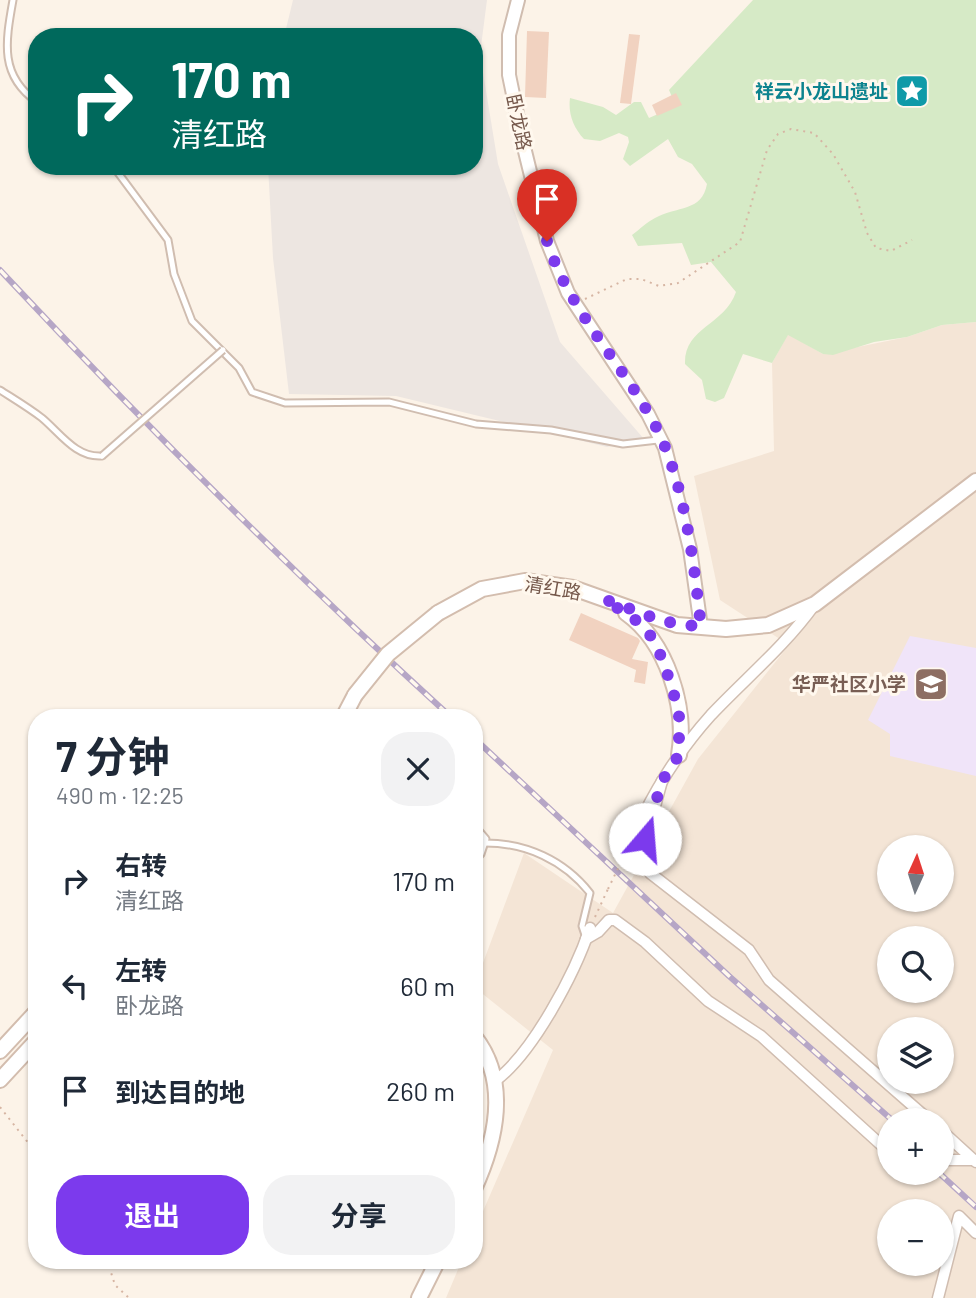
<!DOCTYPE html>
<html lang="zh">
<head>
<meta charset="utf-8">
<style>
	:root { --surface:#fff; --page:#f2f2f3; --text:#1f2937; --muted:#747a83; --accent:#7c3aed }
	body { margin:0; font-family:Barlow,"Noto Sans SC",sans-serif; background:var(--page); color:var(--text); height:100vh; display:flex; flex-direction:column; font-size:26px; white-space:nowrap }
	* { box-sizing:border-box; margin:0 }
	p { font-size:23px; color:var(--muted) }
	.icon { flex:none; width:38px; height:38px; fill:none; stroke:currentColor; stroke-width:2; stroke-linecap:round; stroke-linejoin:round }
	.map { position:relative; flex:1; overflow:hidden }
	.panel { position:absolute; left:28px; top:709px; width:455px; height:560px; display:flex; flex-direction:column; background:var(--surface); border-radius:28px; box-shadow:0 2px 5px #0004 }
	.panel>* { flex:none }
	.banner { position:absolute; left:28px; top:28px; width:455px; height:147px; border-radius:28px; box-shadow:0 2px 5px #0004; background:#00695c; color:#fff; overflow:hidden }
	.needle { width:46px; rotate:3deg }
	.fabs { position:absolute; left:877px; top:835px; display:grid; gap:14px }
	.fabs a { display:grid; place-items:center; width:77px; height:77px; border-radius:50%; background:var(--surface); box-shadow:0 2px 5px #0004; font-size:35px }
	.pin { position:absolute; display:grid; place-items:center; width:60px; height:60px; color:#fff; margin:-72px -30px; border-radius:50% 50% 50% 0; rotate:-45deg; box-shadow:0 0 7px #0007 }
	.pin .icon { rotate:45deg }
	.me { position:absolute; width:77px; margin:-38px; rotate:18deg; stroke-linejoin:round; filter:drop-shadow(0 0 5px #0008) }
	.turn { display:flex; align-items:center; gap:24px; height:147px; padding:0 28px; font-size:32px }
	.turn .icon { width:91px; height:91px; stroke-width:2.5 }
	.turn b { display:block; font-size:49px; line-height:60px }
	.round { display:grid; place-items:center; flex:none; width:74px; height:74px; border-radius:28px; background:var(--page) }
	.summary { display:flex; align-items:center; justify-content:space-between; height:119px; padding:0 28px }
	h1 { font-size:42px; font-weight:700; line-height:52px }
	.cta { display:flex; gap:14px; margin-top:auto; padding:14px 28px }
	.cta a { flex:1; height:80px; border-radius:28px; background:var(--accent); color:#fff; font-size:28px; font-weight:700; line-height:80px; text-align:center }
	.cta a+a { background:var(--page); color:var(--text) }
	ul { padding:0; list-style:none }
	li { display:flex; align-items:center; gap:21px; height:105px; padding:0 28px }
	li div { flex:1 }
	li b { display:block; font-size:26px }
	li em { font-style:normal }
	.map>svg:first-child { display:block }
</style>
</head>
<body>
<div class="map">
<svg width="976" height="1298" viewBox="0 0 976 1298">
	<rect width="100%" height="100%" fill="#fcf3e8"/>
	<path fill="#f4e5d6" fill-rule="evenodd" d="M976,322V1298H446L462,1260H474V1232L553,1050L474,987L524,853L613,913L698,759L789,645L720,600L694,476L774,451L772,363L788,334L823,354L907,337L942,325ZM889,847H942V900H889ZM889,938H942V990H889ZM889,1029H942V1082H889ZM889,1120H942V1172H889ZM889,1211H942V1264H889Z"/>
	<polygon fill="#ede6e1" points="293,0 487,0 480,54 498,164 560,342 644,439 607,447 396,396 289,394 273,258 268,166 474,166 474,37 284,37"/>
	<polygon fill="#f0e4f9" points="910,636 976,648 976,776 890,756 890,734 868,720"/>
	<path fill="#d6eac6" d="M753,0H976V322L942,325L907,337L874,342L833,355L823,354L788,335L772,363L743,354L724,398L715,402L706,399L702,380L685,364C684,327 724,326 736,292L711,262L691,265L682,243L638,246L632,235C640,229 647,222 655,218C677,206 702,212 707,184L692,164L678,157L668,139L630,166L623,159L629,142L628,137L619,133L600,141L584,139C573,127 568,113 570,98L603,107L616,115L634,102H641L649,118L676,106L669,90Z"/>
	<g fill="#f1d2c0">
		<polygon points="527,31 549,32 546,98 525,97"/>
		<polygon points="629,34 640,35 631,104 620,103"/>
		<polygon points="676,93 682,105 657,116 652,105"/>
		<polygon points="581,613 638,638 640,641 632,659 648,662 645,684 634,682 636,670 569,640"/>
	</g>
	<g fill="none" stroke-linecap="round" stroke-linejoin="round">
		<g stroke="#d0bdb0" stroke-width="9">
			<g id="service">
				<path d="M13,0C5,44 0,76 37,102"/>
				<polyline points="113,166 168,240 174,274 192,321 239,368 252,392 285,403 389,402 476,424 551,430 623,444 658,440"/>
				<path d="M0,390C14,399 29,408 42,418C60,433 76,458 102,456"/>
				<polyline points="474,825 486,839 481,854 474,861"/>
				<path d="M485,843C526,843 564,860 590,893L582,926L585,935"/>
			</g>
		</g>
		<g stroke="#d0bdb0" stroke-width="13">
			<g id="minor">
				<polyline points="662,781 642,853 644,864 650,873 749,950 769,980 929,1120"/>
				<path d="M644,814C662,778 684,745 711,715C746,678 785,646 815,604"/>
				<polyline points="586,939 598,932 609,920 615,920 645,942 708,1001 761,1036 889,1152"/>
				<path d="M495,1081C533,1053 575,973 590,928"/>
				<polyline points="942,1131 976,1162"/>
				<polyline points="942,1160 975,1160"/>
				<polyline points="938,1298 959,1216 976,1233"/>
			</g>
		</g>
		<g stroke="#d0bdb0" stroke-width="16">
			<polyline id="tertiary" points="518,0 509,35 509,75 523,143 547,241 568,293 648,414 665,448 690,549 701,627"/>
		</g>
		<g stroke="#d3bdae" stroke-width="18">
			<g id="secondary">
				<polyline points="438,613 482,589 525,581 573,588 677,625 726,629 768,625 815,604 976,481"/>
				<path d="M626,613C667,642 687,707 679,755"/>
				<polyline points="343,718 355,695"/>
				<path d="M474,1036C510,1081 496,1141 474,1189"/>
				<polyline points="0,1051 37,1011"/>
				<polyline points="0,1080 37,1040"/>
				<polyline points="419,1298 438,1260"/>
			</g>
		</g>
		<g stroke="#d6b5a3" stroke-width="2" stroke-dasharray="2 5" stroke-linecap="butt">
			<polyline points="585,299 627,279 641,279 659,286 678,283 740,242 767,150 778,134 791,129 814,133 833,154 855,192 867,233 876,248 891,251 912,240"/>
			<polyline points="626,852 637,828"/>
			<polyline points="595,917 608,889"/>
			<polyline points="0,1107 37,1154"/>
			<polyline points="107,1260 115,1285 129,1298"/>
		</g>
		<use href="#service" stroke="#fff" stroke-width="5"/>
		<use href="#minor" stroke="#fff" stroke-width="10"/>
		<use href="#tertiary" stroke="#fff" stroke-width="12"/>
		<use href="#secondary" stroke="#fff" stroke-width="14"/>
		<g stroke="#b6a6c6" stroke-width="6">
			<g id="rail">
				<path d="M0,270C145,425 295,575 452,718"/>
				<polyline points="474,738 729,976 892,1120"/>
				<polyline points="938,1172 976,1207"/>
			</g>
		</g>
		<use href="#rail" stroke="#fff8ee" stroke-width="3.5" stroke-dasharray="10" stroke-linecap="butt"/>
		<g stroke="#d0bdb0" stroke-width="9" stroke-linecap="butt">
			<polyline id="service-bridge" points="102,456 223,350"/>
		</g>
		<g stroke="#d3bdae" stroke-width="18" stroke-linecap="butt">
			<polyline id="secondary-bridge" points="355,695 388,654 438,613"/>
		</g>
		<polyline stroke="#d6b5a3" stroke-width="2" stroke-dasharray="2 5" stroke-linecap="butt" points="608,889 626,852"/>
		<use href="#service-bridge" stroke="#fff" stroke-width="5"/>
		<use href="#secondary-bridge" stroke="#fff" stroke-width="14"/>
	</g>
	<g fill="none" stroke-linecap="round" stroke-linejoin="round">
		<path stroke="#7c3aed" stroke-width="12" stroke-dasharray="0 21.6" d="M547,241C569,311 621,361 655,425C685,482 694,564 701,627L662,621L604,599L637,621L650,635L663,660L679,711V755L662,781L645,839"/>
	</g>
	<defs>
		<g id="sight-square" transform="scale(1.75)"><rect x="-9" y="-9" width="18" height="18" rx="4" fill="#0f9aa8" stroke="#fff8ee"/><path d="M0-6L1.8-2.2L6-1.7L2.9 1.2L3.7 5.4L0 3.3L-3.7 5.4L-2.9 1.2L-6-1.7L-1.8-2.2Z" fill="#fff"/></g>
		<g id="school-square" transform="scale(1.75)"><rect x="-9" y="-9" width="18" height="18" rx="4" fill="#8d6e63" stroke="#fff8ee"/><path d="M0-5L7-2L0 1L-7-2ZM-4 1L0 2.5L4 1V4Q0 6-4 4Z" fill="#fff"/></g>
	</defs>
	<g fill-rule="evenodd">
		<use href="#sight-square" x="912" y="91"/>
		<use href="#school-square" x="931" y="684"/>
	</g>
	<g text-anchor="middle" stroke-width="6" stroke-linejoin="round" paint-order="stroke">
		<g font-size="19" font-weight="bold" fill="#0d838f" stroke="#fff8ee" text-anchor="end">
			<text x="888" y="98">祥云小龙山遗址</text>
		</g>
		<g font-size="19" fill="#76594c" stroke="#fff8ee">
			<text transform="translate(519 122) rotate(78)" y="7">卧龙路</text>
			<text transform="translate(553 588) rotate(10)" y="7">清红路</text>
		</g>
		<g font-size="19" font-weight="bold" fill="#785e54" stroke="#fff8ee" text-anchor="end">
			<text x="906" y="691">华严社区小学</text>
		</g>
	</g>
</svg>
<div class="fabs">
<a><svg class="needle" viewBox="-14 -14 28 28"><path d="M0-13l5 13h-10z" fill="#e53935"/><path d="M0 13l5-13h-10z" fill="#747a83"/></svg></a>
<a><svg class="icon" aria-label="search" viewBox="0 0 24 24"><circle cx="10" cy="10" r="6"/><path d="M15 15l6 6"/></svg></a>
<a><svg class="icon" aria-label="layers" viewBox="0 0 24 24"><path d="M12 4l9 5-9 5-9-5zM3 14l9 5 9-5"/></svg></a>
<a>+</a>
<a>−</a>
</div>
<div class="pin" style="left:547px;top:241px;background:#d93025"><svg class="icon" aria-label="arrive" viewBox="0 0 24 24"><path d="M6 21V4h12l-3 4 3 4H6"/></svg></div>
<svg class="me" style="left:645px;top:839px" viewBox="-20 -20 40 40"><circle r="19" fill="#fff"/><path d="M0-13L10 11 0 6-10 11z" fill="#7c3aed"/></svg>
<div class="banner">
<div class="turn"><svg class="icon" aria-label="right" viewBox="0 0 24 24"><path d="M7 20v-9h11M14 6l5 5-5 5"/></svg><div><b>170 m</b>清红路</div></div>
</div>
<section class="panel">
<div class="summary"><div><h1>7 分钟</h1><p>490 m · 12:25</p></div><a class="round"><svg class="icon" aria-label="close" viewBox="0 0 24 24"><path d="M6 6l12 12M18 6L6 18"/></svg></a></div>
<ul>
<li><svg class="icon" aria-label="right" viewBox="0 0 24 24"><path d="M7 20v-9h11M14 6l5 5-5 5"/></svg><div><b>右转</b><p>清红路</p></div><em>170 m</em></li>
<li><svg class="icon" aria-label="left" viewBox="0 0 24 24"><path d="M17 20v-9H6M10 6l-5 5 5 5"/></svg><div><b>左转</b><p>卧龙路</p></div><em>60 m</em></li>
<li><svg class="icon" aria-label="arrive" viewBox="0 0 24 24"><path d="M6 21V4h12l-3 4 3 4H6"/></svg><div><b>到达目的地</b></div><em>260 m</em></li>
</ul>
<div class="cta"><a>退出</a><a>分享</a></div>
</section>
</div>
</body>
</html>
